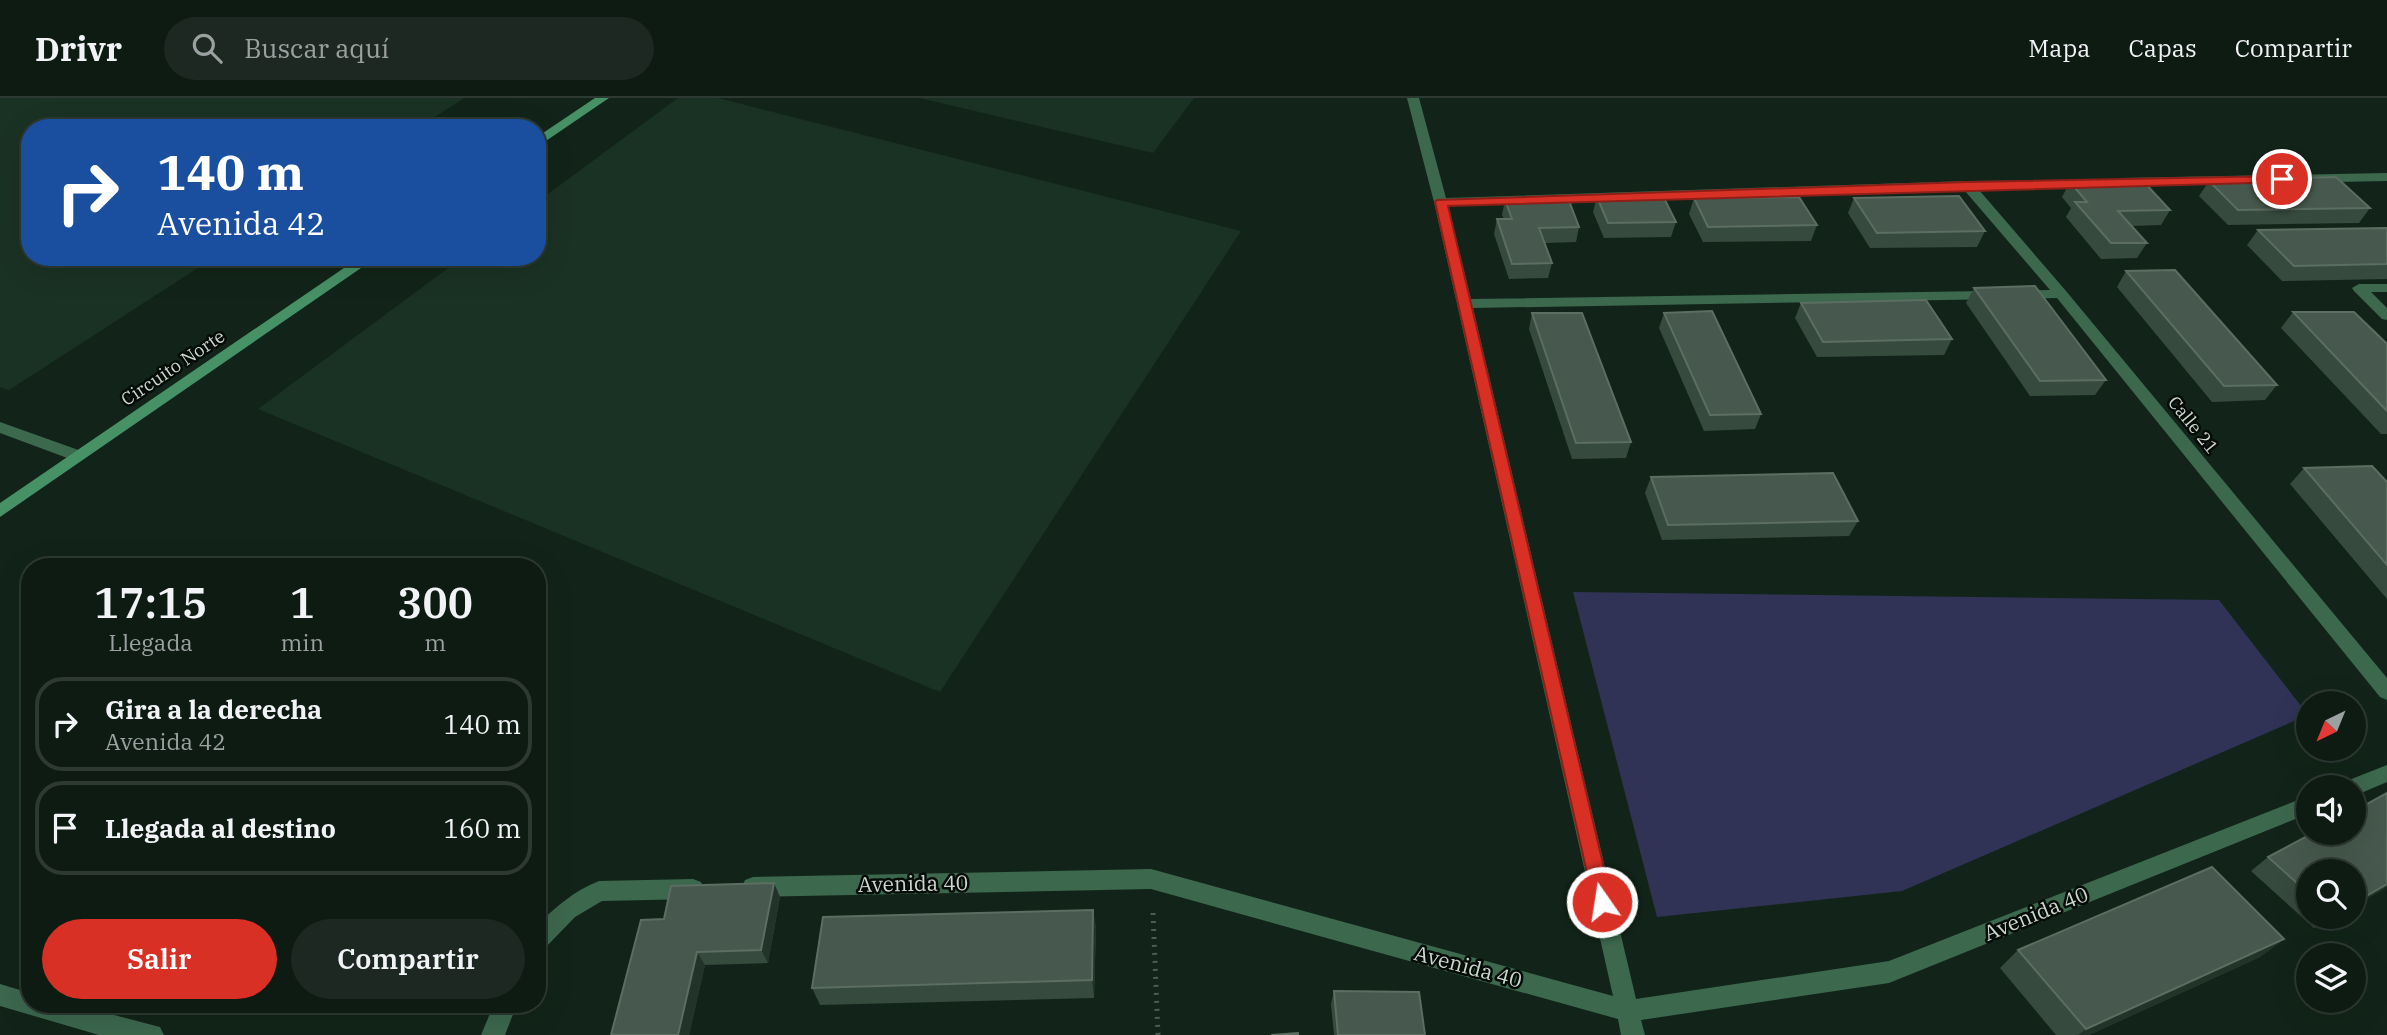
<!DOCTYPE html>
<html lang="es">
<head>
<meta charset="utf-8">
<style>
	:root { --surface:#0e1b13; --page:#1c2821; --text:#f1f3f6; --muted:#9ba1a0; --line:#2e3933; --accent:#d93025 }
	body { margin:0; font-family:"IBM Plex Serif",serif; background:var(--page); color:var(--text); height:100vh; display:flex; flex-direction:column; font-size:26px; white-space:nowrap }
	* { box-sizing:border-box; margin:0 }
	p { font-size:23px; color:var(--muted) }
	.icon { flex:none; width:38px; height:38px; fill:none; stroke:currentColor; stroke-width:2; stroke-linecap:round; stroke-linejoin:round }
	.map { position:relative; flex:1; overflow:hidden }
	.sheet { position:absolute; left:21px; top:460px; width:525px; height:455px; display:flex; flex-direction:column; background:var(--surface); border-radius:28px; box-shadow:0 7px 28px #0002,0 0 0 2px var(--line) }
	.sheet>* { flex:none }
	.hud { position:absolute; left:21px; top:21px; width:525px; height:147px; border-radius:28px; box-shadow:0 7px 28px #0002,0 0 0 2px var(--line); background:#1a4fa0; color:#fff; overflow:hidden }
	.needle { width:46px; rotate:223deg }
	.buttons { position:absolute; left:2296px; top:593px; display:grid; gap:14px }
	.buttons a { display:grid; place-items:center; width:70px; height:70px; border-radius:50%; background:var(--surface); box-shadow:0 7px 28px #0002,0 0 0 2px var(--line); font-size:35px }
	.pin { position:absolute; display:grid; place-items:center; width:60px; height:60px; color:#fff; margin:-30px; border:4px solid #fff; border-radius:50%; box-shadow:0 2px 7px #0007 }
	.me { position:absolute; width:77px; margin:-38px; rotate:347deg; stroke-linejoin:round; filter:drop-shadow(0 0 5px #0008) }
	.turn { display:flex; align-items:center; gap:24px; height:147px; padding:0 21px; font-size:32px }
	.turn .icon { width:91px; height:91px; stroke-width:2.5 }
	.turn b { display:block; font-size:49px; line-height:60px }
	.eta { display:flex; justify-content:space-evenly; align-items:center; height:119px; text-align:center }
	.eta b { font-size:42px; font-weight:600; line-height:49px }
	.cta { display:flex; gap:14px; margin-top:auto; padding:14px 21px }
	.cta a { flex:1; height:80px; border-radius:42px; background:var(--accent); color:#fff; font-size:28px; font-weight:600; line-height:80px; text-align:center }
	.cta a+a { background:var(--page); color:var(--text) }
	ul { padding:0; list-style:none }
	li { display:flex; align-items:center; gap:21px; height:94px; margin:0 14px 10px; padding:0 7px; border:4px solid var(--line); border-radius:28px }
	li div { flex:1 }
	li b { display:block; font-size:26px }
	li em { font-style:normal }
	header { display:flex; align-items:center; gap:42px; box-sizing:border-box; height:98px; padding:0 35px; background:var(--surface); border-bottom:2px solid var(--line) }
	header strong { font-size:33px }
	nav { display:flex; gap:38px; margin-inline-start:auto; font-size:24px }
	.search { width:490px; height:63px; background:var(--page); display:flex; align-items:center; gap:18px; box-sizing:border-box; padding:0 24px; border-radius:38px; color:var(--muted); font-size:26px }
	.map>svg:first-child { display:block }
</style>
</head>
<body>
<header>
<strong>Drivr</strong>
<div class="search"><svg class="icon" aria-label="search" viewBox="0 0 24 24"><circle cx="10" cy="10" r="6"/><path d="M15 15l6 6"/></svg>Buscar aquí</div>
<nav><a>Mapa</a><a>Capas</a><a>Compartir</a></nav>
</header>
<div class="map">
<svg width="2387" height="937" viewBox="0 0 2387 937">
	<rect width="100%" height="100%" fill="#122419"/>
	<g fill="#1a3224">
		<polygon points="0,0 464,0 418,30 30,30 30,159 215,159 9,292 0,289"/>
		<polygon points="678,0 718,0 1241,133 940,594 258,311 463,159 537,159 537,104"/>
		<polygon points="920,0 1194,0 1153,55"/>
	</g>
	<polygon fill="#303356" points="1573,494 2219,502 2308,617 1902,793 1657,819"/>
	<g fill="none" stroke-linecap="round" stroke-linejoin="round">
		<polyline stroke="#4c5c52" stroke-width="5" stroke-dasharray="2 6" stroke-linecap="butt" points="1153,815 1158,937"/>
		<polygon fill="#3c684e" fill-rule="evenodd" points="2359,186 2387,186 2387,194 2371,194 2387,210 2387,222 2382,221 2354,193 2352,190"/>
		<g fill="#3c684e" fill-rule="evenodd">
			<path d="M1407,0H1419L1446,100L1967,83L2097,82V88L2092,89L1979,92L2066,193L2387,580V602L2380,599L2057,200L1473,210L1636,901L1889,863L2308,698V716L1889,885L1641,922L1645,937H1621L1618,921L1151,791L753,799L745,796L742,789L745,782L753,779L1151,771L1613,898L1434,104ZM1965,93L2050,192L1471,201L1448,108Z"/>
			<polygon points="2387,75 2387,83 2120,88 2114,84 2120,80"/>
			<polygon points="0,324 84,354 86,358 78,364 0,335"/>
			<polygon points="2387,667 2387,684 2354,698 2354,690 2341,690 2344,684"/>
			<path d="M693,781L701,784L704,791L701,798L693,801L602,803L575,819L545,850L537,853V828C555,809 574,793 599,783Z"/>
			<polygon points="0,886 30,895 30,906 72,906 160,929 164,937 99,937 0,908"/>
			<polygon points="494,906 517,906 505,937 481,937"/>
		</g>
		<g fill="#479167" fill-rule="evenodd">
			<polygon points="595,0 609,0 537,49 537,39"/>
			<polygon points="360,159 377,159 0,419 0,405"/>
		</g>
	</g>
	<g fill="#374a3e">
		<polygon points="2209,83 2370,110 2359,125 2228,127 2199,98"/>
		<polygon points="2070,84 2170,112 2161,127 2132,128 2147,145 2137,160 2101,161 2066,119 2071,110 2062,99"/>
		<polygon points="1597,99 1676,124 1671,139 1604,140 1593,114"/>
		<polygon points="1694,100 1817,127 1811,143 1703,144 1689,116"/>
		<polygon points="1854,100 1985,133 1977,149 1870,150 1848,115"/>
		<polygon points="1505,102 1579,129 1576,144 1545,145 1552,165 1548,180 1509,181 1494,136 1497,121 1504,121 1502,117"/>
		<polygon points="2387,130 2387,181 2282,183 2247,147 2258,132"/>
		<polygon points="2126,173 2277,287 2265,302 2212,304 2117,189"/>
		<polygon points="1974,190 2106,282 2095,297 2030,298 1966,205"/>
		<polygon points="1801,205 1952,241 1944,257 1817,259 1795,220"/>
		<polygon points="2293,214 2387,246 2387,336 2381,336 2281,230"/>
		<polygon points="1532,215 1631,344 1626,360 1572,361 1529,231"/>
		<polygon points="1664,215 1761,316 1755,331 1704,333 1659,230"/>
		<polygon points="2304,370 2387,384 2387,501 2290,386"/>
		<polygon points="1651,379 1858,423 1849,438 1662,442 1645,395"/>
		<polygon points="2387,695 2387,789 2354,808 2354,774 2308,774 2308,819 2334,819 2314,830 2251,773 2268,759"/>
		<polygon points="774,785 780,799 768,865 705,867 689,937 611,937 664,821"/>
		<polygon points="1093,812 1096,830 1094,900 820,907 812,890"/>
		<polygon points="2284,841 2260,859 2089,937 2056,937 2000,870 2018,852"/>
		<polygon points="1334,893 1425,937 1334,937 1331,906"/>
	</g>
	<g fill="#223429">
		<polygon points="774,785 780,799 768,865 761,852"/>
		<polygon points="2387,786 2387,789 2354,808 2354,805"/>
		<polygon points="1093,812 1096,830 1094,900 1092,882"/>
		<polygon points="2330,819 2334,819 2314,830"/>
		<polygon points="2284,841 2260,859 2089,937 2078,937 2086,931"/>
		<polygon points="697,854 705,867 689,937 678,937"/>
	</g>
	<g fill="#47594e" stroke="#5c6d62" stroke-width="2">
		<polygon points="2336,79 2370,110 2238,112 2209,83"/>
		<polygon points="2143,83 2170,112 2118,113 2147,145 2111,145 2075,104 2087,104 2070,84"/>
		<polygon points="1663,98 1676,124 1608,125 1597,99"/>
		<polygon points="1959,98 1985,133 1877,135 1854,100"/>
		<polygon points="1799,99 1817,127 1708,129 1694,100"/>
		<polygon points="1568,100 1579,129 1539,130 1552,165 1512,166 1497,121 1512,121 1505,102"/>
		<polygon points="2387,130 2387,166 2294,168 2258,132"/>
		<polygon points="2175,172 2277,287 2224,288 2126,173"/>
		<polygon points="2035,188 2106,282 2040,283 1974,190"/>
		<polygon points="1926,202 1952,241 1823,244 1801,205"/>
		<polygon points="1712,213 1761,316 1710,317 1664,215"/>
		<polygon points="2293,214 2354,214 2387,246 2387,313"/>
		<polygon points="1532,215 1582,215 1631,344 1576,345"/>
		<polygon points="2372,368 2387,384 2387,467 2304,370"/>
		<polygon points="1833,375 1858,423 1668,427 1651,379"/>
		<polygon points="2387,695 2387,786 2354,805 2354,774 2308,774 2308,795 2268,759 2313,735 2354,735 2354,713"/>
		<polygon points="2212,769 2284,841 2086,931 2018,852"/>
		<polygon points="774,785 761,852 697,854 678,937 611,937 641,822 664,821 671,788"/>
		<polygon points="1093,812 1092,882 812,890 823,819"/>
		<polygon points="1334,893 1419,894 1425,937 1338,937"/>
		<polygon points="1298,935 1298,937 1271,937"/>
	</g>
	<polygon fill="#d93025" stroke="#8d1f18" stroke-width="2" points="2282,78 2288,81 2286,84 1448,108 1612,804 1609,810 1602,813 1595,810 1435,104 1437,102 1967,84"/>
	<g text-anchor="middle" stroke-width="5" stroke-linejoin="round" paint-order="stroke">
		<g font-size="18" fill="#ccd7d0" stroke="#050b07">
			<text transform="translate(173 270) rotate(-34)" y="6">Circuito Norte</text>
			<text transform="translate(2193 327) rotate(51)" y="6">Calle 21</text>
		</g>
		<g font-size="21" fill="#ccd7d0" stroke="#050b07">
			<text transform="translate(913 786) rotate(-1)" y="7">Avenida 40</text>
			<text transform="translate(2036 816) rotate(-22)" y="7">Avenida 40</text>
			<text transform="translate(1468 869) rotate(15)" y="7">Avenida 40</text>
		</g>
	</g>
</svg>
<div class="buttons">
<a><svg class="needle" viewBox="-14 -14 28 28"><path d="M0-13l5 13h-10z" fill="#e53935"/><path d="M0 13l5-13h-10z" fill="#9ba1a0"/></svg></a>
<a><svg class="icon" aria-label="sound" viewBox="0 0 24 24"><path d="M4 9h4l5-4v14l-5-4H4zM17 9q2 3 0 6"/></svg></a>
<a><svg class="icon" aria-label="search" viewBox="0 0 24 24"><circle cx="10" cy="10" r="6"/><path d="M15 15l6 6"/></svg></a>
<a><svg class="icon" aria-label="layers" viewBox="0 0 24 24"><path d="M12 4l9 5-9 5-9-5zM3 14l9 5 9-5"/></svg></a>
</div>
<div class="pin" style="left:2282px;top:81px;background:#d93025"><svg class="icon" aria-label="arrive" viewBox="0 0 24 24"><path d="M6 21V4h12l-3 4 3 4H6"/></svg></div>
<svg class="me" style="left:1602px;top:804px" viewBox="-20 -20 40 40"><circle r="17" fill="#d93025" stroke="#fff" stroke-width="3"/><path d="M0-11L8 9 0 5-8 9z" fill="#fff"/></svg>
<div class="hud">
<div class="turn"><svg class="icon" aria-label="right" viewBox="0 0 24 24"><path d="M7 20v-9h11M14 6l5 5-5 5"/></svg><div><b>140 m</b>Avenida 42</div></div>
</div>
<section class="sheet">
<div class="eta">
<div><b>17:15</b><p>Llegada</p></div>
<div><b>1</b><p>min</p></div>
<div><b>300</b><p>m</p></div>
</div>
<ul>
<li><svg class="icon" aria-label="right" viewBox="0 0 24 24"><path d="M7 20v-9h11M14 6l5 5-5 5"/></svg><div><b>Gira a la derecha</b><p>Avenida 42</p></div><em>140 m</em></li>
<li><svg class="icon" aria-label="arrive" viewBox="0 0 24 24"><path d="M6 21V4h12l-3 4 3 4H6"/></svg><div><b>Llegada al destino</b></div><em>160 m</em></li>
</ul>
<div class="cta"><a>Salir</a><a>Compartir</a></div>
</section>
</div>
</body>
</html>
